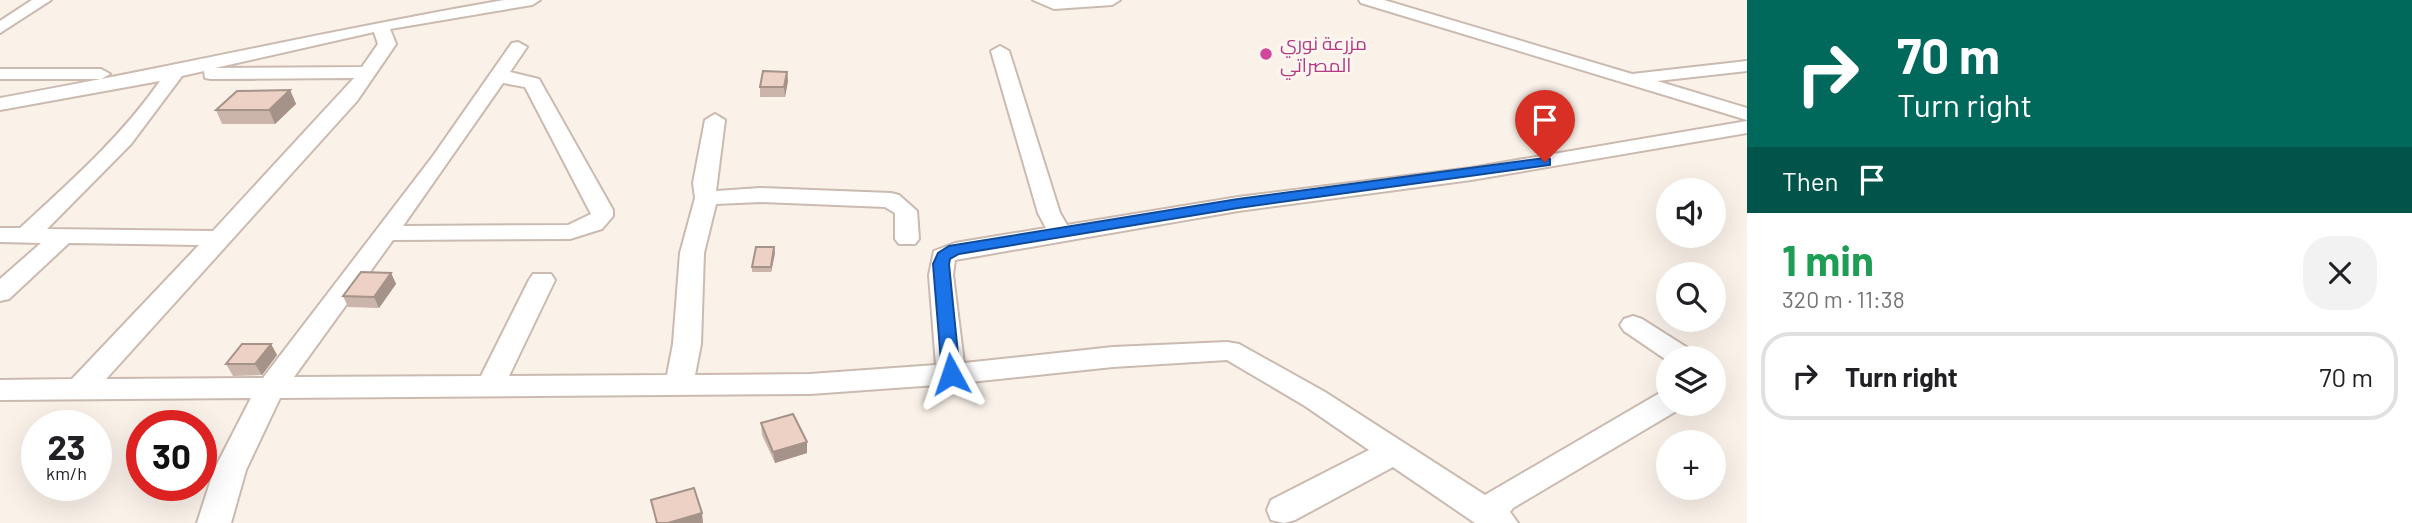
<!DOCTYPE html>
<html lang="en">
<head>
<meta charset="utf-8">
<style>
	:root { --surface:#fff; --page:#f2f2f2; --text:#202124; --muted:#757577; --line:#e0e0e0 }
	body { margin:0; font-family:Barlow,Cairo,sans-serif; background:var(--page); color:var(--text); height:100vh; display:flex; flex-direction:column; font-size:26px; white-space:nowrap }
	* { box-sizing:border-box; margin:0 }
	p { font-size:23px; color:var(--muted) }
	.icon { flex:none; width:38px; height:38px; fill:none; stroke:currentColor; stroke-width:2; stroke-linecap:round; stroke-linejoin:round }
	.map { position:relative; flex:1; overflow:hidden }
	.drawer { display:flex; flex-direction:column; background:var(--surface); width:665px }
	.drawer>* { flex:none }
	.banner { background:#00695c; color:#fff; overflow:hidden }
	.buttons { position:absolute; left:1656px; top:178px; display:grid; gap:14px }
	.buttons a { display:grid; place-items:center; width:70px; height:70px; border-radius:50%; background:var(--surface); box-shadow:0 7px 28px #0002; font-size:35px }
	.speed { position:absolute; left:21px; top:410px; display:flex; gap:14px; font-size:35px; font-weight:700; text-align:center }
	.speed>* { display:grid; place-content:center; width:91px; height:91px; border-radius:50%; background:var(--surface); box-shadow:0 7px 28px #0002; line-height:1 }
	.speed small { font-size:18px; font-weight:400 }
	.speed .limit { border:10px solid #d22; background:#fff; color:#111 }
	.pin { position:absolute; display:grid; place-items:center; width:60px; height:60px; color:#fff; margin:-72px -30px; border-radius:50% 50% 50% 0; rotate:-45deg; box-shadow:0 0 7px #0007 }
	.pin .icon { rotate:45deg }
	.me { position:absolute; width:77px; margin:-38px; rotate:355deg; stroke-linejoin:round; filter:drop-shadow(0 0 5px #0008) }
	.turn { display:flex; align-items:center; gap:24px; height:147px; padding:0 35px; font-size:32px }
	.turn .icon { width:91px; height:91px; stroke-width:2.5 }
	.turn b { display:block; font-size:49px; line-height:60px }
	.then { display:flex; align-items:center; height:66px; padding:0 35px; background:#0003; gap:14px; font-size:26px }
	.round { display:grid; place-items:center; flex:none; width:74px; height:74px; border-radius:28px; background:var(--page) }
	.head { display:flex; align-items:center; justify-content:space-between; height:119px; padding:0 35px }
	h1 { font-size:42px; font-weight:700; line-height:52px; color:#1e9e55 }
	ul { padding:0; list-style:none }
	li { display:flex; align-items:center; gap:21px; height:88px; margin:0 14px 10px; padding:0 21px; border:4px solid var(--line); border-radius:28px }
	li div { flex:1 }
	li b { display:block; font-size:26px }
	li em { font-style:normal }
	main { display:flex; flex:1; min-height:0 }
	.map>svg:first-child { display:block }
</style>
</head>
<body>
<main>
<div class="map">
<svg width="1747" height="523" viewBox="0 0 1747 523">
	<rect width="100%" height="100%" fill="#faf2e9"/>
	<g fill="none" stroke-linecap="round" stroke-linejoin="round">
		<g stroke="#cbbab0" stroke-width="4">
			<g id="minor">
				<polygon points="32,0 51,0 0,33 0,21"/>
				<path d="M504,0H540L532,5L390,29L396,44L357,101L106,379L263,378L433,156L512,43L518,42L527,47L510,72L539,79L613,210V216L602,229L570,239L393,240L294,377L481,376L529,280L533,274H551L555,280L509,376L667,375L673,344L680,253L695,198L693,183L705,120L715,114L725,120L716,191L760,188L891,193L899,195L917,211L919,239L915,244H899L895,239V213L885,207L760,202L716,204L704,253L701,344L695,375L810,374L936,365L929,275L934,251L955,243L1046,228L1038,213L991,51L1000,46L1009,51L1060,213L1067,225L1238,197L1471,168L1747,121V133L1471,180L1238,211L955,260L953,275L964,363L1113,347L1227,342L1239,344L1325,392L1485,495L1658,394L1668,391V404H1681L1678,410L1513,508L1510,512L1518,523H1475L1393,467L1295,520L1284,523L1271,520L1267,510L1271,500L1369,450L1305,406L1227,360L1113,367L951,384L810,394L280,398L246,470L231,523H197L214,470L251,398L0,400V380L72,379L199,245L69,243L9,299L0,301V279L41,243L0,242V228H20C70,182 121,137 160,81L0,110V98C169,68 335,29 504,0ZM374,32L378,44L362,67L215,68ZM204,71L205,78L211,79L354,78L213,231L47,229L131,144L182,76ZM503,83L525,87L591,214L568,225L403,226Z"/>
				<polygon points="1033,0 1120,0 1112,5 1054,9"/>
				<polygon points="1359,0 1384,0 1632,74 1747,61 1747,71 1657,81 1747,108 1747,120 1361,3"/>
				<polygon points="0,69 101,69 110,74 101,79 0,79"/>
				<polygon points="1633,316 1642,319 1694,352 1698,359 1668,359 1668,361 1624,331 1620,325 1624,319"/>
			</g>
		</g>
		<use href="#minor" fill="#fff" fill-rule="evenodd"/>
	</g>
	<g fill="#cbb4a9">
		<polygon points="787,72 788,81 785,97 760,97 760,87"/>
		<polygon points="290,90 296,104 275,124 222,124 216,110"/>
		<polygon points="775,253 771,272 752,272 752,267"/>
		<polygon points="391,273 396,284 379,308 348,307 343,296"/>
		<polygon points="271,344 277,355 262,375 233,376 226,364"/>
		<polygon points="761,423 807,442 807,453 775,463 762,435"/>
	</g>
	<g fill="#a59289">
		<polygon points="787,72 788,81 785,97 784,87"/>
		<polygon points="290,90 296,104 275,124 269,110"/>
		<polygon points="774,247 775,253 771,272 771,267"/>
		<polygon points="391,273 396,284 379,308 374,297"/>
		<polygon points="271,344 277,355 262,375 255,364"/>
		<polygon points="807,442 807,453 775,463 773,452"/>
		<polygon points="702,513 703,523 668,523"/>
	</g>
	<g fill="#ecd1c4" stroke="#a59289" stroke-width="2">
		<polygon points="763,71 787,72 784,87 760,87"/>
		<polygon points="290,90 269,110 216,110 237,91"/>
		<polygon points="756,247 774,247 771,267 752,267"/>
		<polygon points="361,272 391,273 374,297 343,296"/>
		<polygon points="242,344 271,344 255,364 226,364"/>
		<polygon points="793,414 807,442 773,452 761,423"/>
		<polygon points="694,488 702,513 668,523 657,523 651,500"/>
	</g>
	<polygon fill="#1a73e8" stroke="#114b97" stroke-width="2" points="1545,158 1550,159 1550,165 1238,208 959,254 950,259 949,264 960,374 951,381 942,374 933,264 938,253 949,246 1238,199"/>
	<circle fill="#d1479c" stroke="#fdf6ef" stroke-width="2.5" cx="1266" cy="54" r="7"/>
	<g text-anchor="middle" stroke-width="6" stroke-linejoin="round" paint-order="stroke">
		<g font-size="19" fill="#b23c85" stroke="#fdf6ef" text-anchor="start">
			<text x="1280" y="50">مزرعة نوري<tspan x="1280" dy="22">المصراتي</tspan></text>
		</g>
	</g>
</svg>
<div class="buttons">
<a><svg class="icon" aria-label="sound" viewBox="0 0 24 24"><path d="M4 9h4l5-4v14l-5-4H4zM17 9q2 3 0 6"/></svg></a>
<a><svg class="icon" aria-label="search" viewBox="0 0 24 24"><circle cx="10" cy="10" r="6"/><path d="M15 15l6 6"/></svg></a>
<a><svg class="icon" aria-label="layers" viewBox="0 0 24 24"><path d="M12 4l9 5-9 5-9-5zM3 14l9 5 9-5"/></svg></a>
<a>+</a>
</div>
<div class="speed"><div>23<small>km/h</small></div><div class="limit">30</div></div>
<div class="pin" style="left:1545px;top:162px;background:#d93025"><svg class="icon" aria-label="arrive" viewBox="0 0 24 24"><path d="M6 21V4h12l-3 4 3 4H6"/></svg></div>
<svg class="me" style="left:951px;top:374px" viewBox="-20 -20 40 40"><path d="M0-17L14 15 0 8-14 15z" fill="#1a73e8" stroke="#fff" stroke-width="4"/></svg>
</div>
<section class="drawer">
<div class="banner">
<div class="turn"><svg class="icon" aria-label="right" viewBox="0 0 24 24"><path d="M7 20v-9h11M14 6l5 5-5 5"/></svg><div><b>70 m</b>Turn right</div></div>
<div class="then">Then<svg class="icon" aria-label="arrive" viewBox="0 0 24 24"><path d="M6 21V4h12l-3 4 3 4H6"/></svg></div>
</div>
<div class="head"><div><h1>1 min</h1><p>320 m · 11:38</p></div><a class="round"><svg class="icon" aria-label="close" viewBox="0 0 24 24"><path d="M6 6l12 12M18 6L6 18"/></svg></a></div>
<ul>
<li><svg class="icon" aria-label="right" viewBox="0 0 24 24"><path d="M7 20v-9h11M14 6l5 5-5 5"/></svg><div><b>Turn right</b></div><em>70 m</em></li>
</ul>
</section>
</main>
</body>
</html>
